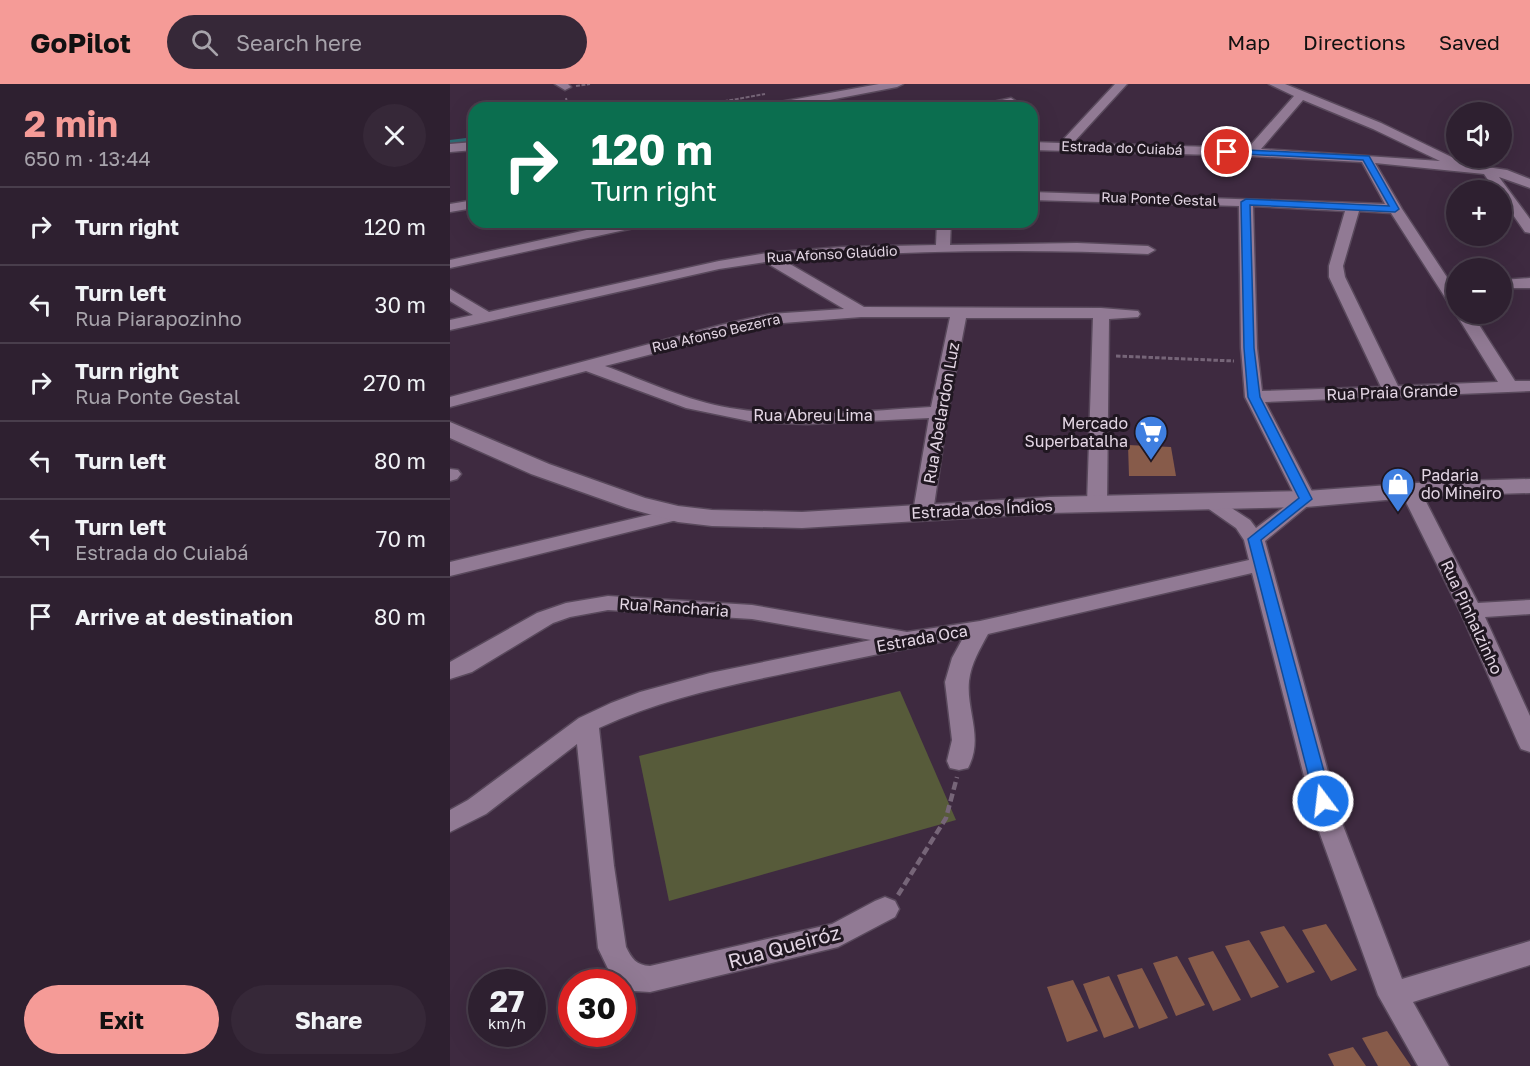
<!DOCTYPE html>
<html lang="en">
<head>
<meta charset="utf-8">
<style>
	:root { --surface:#2e2030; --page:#362838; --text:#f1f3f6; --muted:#a7a3ab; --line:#493e4c; --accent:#f59b97 }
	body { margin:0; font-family:"Golos Text",sans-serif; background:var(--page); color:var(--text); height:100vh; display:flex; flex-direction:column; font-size:22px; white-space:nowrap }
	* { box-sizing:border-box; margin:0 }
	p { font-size:20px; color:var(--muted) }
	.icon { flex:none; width:33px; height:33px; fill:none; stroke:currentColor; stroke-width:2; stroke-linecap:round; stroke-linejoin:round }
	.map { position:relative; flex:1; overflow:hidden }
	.details { display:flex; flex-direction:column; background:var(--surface); width:450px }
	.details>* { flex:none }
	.banner { position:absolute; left:18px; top:18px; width:570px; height:126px; border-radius:18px; box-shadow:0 6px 24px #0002,0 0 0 2px var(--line); background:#0b6e4f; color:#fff; overflow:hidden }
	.fabs { position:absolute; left:996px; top:18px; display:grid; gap:12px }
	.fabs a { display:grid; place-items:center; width:66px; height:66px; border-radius:50%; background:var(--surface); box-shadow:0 6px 24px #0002,0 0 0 2px var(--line); font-size:30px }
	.speed { position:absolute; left:18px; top:885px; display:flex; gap:12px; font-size:30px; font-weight:700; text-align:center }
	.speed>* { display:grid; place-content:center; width:78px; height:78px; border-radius:50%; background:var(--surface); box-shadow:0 6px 24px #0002,0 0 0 2px var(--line); line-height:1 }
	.speed small { font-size:15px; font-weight:400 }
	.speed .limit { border:9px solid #d22; background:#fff; color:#111 }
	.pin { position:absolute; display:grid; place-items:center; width:51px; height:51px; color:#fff; margin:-26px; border:3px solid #fff; border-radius:50%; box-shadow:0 2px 6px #0007 }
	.me { position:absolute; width:66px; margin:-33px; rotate:345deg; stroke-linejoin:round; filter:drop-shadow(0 0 4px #0008) }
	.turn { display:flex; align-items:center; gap:21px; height:126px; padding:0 24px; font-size:27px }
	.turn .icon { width:78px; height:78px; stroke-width:2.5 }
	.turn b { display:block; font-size:42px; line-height:51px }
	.round { display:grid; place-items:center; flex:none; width:63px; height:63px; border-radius:32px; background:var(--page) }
	.overview { display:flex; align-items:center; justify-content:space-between; height:102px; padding:0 24px }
	h1 { font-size:36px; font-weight:700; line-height:45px; color:var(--accent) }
	.button { display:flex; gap:12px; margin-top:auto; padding:12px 24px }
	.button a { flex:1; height:69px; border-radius:36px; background:var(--accent); color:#111; font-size:24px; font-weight:700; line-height:69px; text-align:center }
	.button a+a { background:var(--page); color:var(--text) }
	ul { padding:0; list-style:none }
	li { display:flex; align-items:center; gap:18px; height:78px; padding:0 24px; border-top:2px solid var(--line) }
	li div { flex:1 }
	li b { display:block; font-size:22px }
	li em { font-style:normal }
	header { display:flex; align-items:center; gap:36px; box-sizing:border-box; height:84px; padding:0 30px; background:var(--accent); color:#111 }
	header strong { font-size:28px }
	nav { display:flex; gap:33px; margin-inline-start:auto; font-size:21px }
	.search { width:420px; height:54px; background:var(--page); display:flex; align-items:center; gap:15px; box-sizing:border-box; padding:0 21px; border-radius:33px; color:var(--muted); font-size:22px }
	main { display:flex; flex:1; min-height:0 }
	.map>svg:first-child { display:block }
</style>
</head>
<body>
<header>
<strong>GoPilot</strong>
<div class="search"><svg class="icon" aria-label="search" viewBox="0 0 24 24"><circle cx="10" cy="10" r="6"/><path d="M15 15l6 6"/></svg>Search here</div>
<nav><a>Map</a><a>Directions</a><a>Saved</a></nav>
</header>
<main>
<section class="details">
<div class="overview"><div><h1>2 min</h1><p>650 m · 13:44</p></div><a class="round"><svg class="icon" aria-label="close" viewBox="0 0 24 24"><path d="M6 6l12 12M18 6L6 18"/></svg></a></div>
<ul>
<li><svg class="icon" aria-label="right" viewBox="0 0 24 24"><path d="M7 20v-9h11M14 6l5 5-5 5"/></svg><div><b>Turn right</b></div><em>120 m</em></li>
<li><svg class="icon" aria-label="left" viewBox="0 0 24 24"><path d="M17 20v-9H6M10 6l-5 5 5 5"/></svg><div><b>Turn left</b><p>Rua Piarapozinho</p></div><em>30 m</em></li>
<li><svg class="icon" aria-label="right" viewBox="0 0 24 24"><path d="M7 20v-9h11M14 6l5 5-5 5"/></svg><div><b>Turn right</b><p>Rua Ponte Gestal</p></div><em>270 m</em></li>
<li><svg class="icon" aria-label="left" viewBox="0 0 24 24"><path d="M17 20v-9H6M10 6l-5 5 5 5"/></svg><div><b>Turn left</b></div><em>80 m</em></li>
<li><svg class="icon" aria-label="left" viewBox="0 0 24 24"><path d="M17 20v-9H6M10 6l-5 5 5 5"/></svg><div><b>Turn left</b><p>Estrada do Cuiabá</p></div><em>70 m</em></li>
<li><svg class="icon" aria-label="arrive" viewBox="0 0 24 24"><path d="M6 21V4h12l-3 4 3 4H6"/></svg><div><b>Arrive at destination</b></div><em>80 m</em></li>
</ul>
<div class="button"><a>Exit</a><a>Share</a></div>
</section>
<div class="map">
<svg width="1080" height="982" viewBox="0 0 1080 982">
	<rect width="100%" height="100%" fill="#3e2a40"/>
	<polygon fill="#575b3a" points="450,607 506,736 219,817 189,672"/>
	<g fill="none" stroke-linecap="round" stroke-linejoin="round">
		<polyline stroke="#2c6b73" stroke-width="4" points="0,58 24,55"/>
	</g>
	<g fill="#875b4a">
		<polygon points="678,361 721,363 726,392 679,392"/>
		<polygon points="876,840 907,886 881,897 852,846"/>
		<polygon points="834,842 865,888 837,899 810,848"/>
		<polygon points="799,856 829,903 801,914 775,862"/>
		<polygon points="763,867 791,916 763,927 738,874"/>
		<polygon points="727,872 755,921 726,932 703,879"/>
		<polygon points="692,884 718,934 689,945 667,891"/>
		<polygon points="659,892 684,943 654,954 633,900"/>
		<polygon points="623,896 648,947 617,958 597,903"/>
		<polygon points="937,947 961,982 928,982 912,954"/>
		<polygon points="903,963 916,982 884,982 878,970"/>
	</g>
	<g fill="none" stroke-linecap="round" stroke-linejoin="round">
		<g stroke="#59495c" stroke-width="3">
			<g id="minor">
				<polygon points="105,0 118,0 121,3 115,6"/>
				<polygon points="429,0 453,0 447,3 338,24 313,24 319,20"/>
				<path d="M665,0H677L623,59L798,64L844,12L819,0H835L931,39L1016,80L1057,86L1080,95V104L1049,93L1080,135V149L1075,148L1052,115V106H1045L1034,90L925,79L952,125L1006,207V223L1000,221L941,129L909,127L893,182L895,193L948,302L1048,298L1006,230H1022L1065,297H1080V307L815,318L866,415L815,457L892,739L952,895L1080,857V881L963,918L999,982H968L928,911L866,739L802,489L538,550C530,565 521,579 519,597C516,627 534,654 518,684L509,686L500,684L497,677L502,656L495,598L502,574L513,554C456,564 399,576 342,588C276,602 211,615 149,644L164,782L176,863C182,875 186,881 200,882L382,840L425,817L435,813L445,817L449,825L445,833L388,863L200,908L184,907L174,903L172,898H169L162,893L148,864L127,660L36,730L0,748V726L18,716L129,634L161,619L190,608L260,589L421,556L302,535L158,526L120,533L103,539L22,588L0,595V578L87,529L116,519L158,512L302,521L457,548L530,537L799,476L794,456L786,444L746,416L749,412H763L800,436L806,444L846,414L795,313L791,264L789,122L582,116V108L935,120L912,78L801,72L582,66V58L610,59ZM853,16L923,45L990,77L811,65ZM803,122L895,127L879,182V193L931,303L812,307L807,264Z"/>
				<polygon points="561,14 567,18 565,21 550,24 528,24 530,21"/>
				<polygon points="24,58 24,66 0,68 0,60"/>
				<polygon points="24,116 24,124 0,128 0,120"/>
				<polygon points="173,138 200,138 193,142 0,184 0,176"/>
				<path d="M487,138H501L500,161L627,159L698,162L705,166L698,170C577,165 454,166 333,176L414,223L651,224L688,227L690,230L688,233L659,235L657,420L654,424H640L637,420L643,234H516L498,328L483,428L480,432H466L463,428L479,334L357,340L304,338L236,324L136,287L0,323V313L271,241L320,230L394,225L315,178L269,185L0,246V236L23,231L0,217V205L39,228L269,177L317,169L392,163L486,161ZM411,233H500L481,323C414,327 347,335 280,324C237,317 196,297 155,282L320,240Z"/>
				<polygon points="1080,194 1080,204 1052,204 1052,196"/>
				<polygon points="0,385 8,386 11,390 7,395 0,397"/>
				<polygon points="961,402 968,404 971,408 1028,519 1080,516 1080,530 1035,533 1080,632 1080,668 1071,665 1068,659 1010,527 951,408 954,404"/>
				<polygon points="228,424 235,426 238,430 235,434 0,492 0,478"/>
			</g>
		</g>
		<g stroke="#59495c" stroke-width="3">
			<polygon id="tertiary" points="0,338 99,380 195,414 228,422 262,426 352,428 600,413 856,407 981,398 1080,395 1080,409 981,412 856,423 600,429 352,444 262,442 228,438 177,424 81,390 0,354"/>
		</g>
		<g stroke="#766578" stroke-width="2" stroke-dasharray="4 1.5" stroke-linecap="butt">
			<polyline points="126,2 140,0"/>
			<polyline points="116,14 118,24"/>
			<polyline points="236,24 315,10"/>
		</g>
		<polyline stroke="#766578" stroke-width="3" stroke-dasharray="4.5 2" stroke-linecap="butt" points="666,272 784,277"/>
		<polyline stroke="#766578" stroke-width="4.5" stroke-dasharray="8 4" stroke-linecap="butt" points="448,811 496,734 507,693"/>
		<use href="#minor" fill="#917a94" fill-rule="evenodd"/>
		<use href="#tertiary" fill="#917a94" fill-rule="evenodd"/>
	</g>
	<polygon fill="#1a73e8" stroke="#114b97" stroke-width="1.5" points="777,65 919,72 949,125 945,128 800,121 804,264 810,313 862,415 811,456 882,717 879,722 873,724 868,722 865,717 798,455 849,414 798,313 794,264 791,118 796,115 939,122 913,76 774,69 774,66"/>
	<defs>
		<g id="supermarket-pin" transform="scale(1.725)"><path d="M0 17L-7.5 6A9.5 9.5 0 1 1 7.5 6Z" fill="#3f7fe0" stroke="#201721"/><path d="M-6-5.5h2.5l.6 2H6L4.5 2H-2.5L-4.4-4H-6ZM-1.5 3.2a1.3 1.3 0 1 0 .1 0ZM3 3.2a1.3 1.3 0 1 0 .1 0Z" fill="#fff"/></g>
		<g id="shop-pin" transform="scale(1.725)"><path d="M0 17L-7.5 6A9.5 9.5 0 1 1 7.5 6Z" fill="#3f7fe0" stroke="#201721"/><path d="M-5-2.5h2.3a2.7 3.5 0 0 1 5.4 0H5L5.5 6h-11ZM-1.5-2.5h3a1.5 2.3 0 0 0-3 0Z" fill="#fff"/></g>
	</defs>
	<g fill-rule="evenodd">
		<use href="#supermarket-pin" x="701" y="348"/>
		<use href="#shop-pin" x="948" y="400"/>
	</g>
	<g text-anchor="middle" stroke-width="6" stroke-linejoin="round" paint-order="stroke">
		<g font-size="14" fill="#e3d6e4" stroke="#201721">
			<text transform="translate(672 64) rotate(2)" y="5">Estrada do Cuiabá</text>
			<text transform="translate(709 115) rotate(2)" y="5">Rua Ponte Gestal</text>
			<text transform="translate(382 170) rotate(-3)" y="5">Rua Afonso Glaúdio</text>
			<text transform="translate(266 249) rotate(-13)" y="5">Rua Afonso Bezerra</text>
		</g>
		<g font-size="16" fill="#e3d6e4" stroke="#201721">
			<text transform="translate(942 308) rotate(-2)" y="6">Rua Praia Grande</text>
			<text transform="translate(491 329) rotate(-80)" y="6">Rua Abelardon Luz</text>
			<text x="363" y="337">Rua Abreu Lima</text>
			<text transform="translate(532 425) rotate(-3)" y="6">Estrada dos Índios</text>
			<text transform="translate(224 523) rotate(4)" y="6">Rua Rancharia</text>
			<text transform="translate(1022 533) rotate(65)" y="6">Rua Pinhalzinho</text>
			<text transform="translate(472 554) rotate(-10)" y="6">Estrada Oca</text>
		</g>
		<g font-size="16" fill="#e3d6e4" stroke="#201721" text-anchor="end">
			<text x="678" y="345">Mercado<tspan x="678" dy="18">Superbatalha</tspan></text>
			<text x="971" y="397" text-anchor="start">Padaria<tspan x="971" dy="18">do Mineiro</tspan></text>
		</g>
		<g font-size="20" fill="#e3d6e4" stroke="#201721">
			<text transform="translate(334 863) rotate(-15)" y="7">Rua Queiróz</text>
		</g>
	</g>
</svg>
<div class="fabs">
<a><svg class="icon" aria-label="sound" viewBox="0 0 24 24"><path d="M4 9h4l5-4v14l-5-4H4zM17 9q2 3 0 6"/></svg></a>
<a>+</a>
<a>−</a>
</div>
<div class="speed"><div>27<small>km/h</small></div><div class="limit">30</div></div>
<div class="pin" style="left:777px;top:68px;background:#d93025"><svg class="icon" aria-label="arrive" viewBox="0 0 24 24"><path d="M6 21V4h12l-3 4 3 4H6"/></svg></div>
<svg class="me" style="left:873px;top:717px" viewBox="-20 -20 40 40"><circle r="17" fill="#1a73e8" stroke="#fff" stroke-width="3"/><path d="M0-11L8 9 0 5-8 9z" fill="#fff"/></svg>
<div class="banner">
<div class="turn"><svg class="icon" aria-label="right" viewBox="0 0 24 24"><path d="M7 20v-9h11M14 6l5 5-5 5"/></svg><div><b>120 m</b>Turn right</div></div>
</div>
</div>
</main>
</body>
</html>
